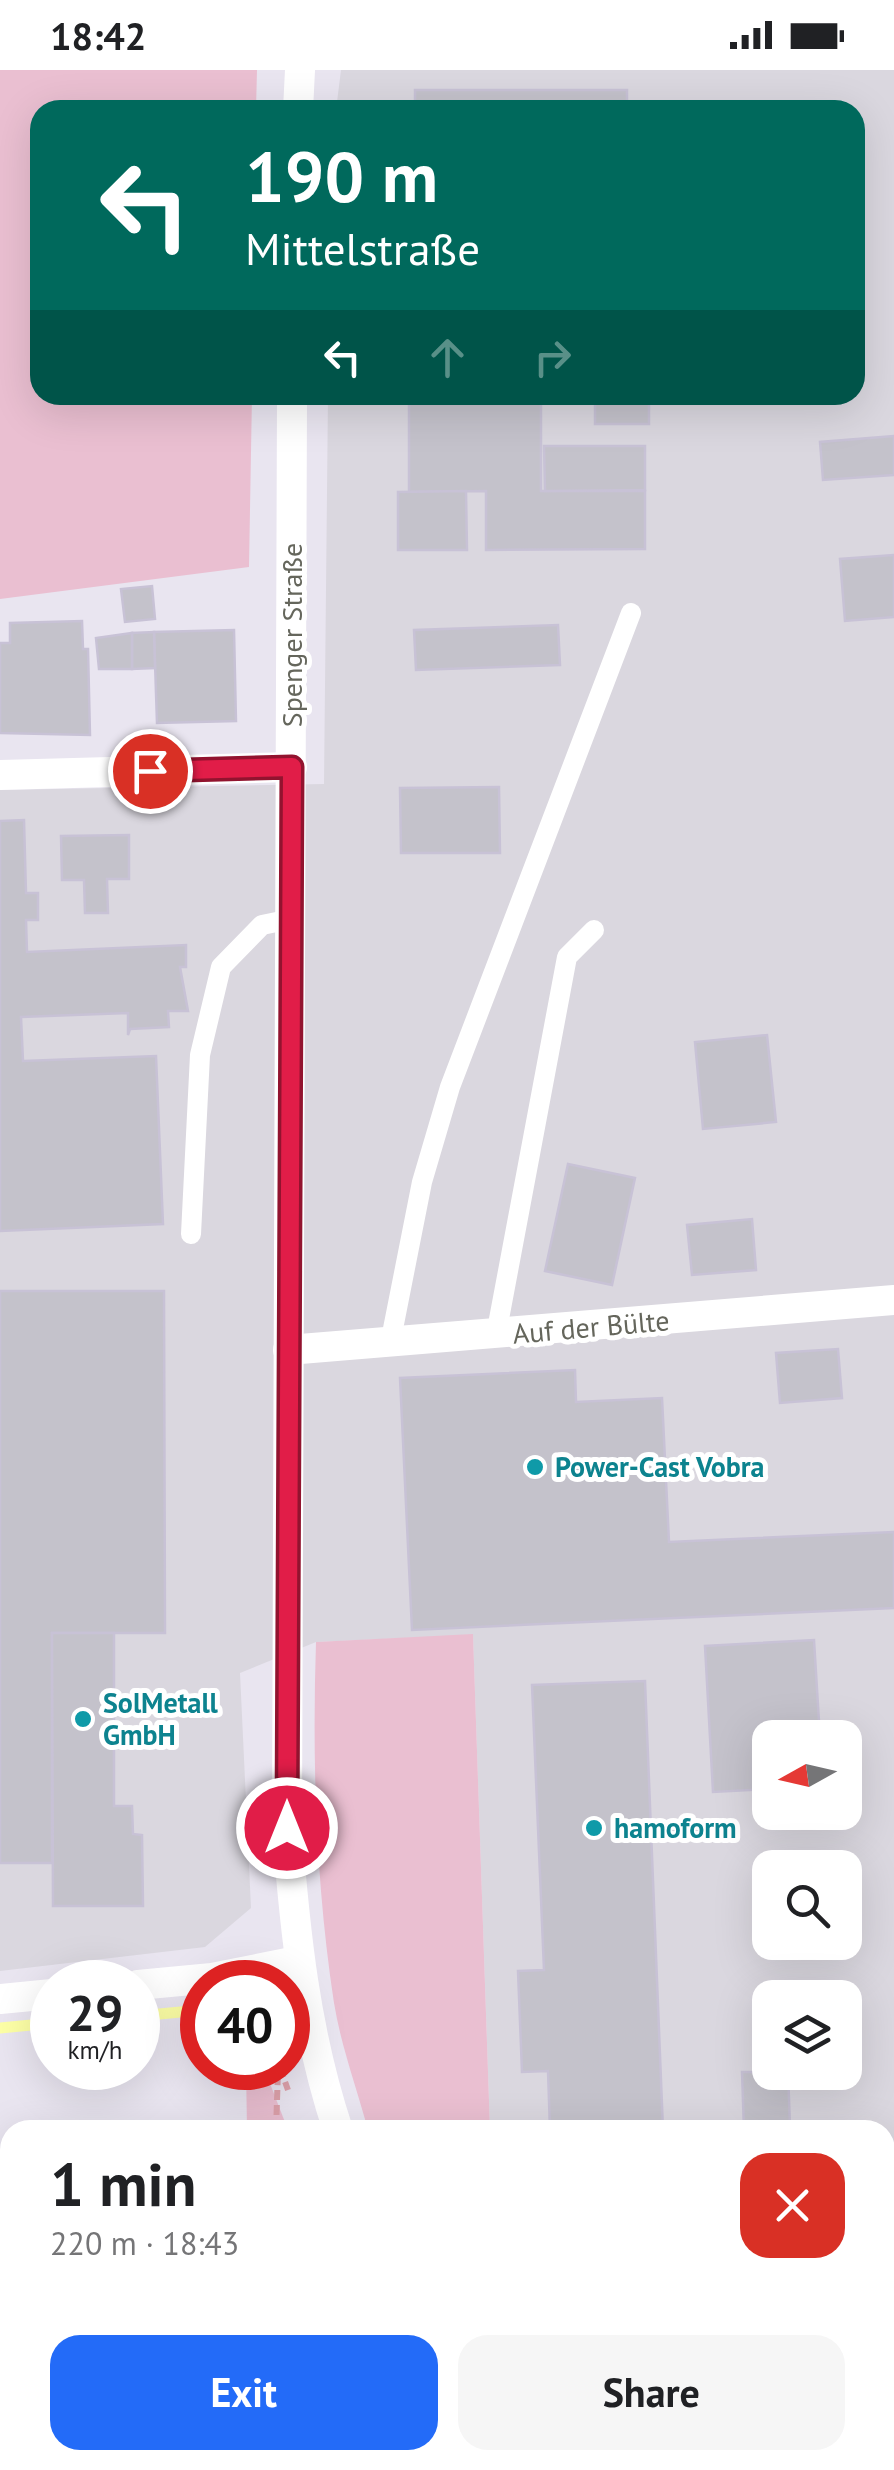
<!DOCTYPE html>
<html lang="en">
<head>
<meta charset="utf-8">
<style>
	:root { --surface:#fff; --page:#f6f6f6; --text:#202124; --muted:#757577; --accent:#236bf8 }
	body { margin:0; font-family:"PT Sans",sans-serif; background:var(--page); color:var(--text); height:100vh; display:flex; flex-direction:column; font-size:38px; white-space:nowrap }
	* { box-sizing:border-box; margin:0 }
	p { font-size:32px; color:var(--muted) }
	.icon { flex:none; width:55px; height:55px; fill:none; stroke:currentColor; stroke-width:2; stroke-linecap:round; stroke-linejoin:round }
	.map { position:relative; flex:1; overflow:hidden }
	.sheet { position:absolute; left:0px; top:2050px; width:895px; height:350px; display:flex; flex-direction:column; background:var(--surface); border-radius:30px 30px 0 0; box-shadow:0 10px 40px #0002 }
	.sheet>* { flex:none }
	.guide { position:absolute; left:30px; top:30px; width:835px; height:305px; border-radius:30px; box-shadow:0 10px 40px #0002; background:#00695c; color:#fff; overflow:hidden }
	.needle { width:65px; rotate:262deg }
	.buttons { position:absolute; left:752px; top:1650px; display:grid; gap:20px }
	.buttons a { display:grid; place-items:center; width:110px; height:110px; border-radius:20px; background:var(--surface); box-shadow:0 10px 40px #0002; font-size:50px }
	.speed { position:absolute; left:30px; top:1890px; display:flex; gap:20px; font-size:50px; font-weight:700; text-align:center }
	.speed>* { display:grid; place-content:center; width:130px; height:130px; border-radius:50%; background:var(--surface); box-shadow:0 10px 40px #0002; line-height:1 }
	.speed small { font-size:25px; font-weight:400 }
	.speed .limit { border:15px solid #d22; background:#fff; color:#111 }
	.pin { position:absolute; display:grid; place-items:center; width:85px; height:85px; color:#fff; margin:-42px; border:5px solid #fff; border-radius:50%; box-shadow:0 2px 10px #0007 }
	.me { position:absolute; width:110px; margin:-55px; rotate:0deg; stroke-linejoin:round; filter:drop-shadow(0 0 8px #0008) }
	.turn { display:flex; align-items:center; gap:35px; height:210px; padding:0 50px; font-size:45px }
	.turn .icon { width:130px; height:130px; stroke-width:2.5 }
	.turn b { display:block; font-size:70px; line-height:85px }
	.lanes { display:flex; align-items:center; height:95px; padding:0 50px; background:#0003; justify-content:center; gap:50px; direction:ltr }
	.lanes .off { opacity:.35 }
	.round { display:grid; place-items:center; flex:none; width:105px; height:105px; border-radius:30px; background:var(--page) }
	.summary { display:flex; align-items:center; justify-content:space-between; height:170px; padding:0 50px }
	h1 { font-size:60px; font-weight:600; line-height:75px }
	.primary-button { display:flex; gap:20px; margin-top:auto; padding:20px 50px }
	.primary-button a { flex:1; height:115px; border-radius:30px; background:var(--accent); color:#fff; font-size:40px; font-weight:600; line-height:115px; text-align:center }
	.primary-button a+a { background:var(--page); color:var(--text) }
	.status { display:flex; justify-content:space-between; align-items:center; height:70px; padding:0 50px; background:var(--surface); direction:ltr }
	.status svg { height:28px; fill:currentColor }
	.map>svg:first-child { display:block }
</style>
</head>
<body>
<div class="status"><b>18:42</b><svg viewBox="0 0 49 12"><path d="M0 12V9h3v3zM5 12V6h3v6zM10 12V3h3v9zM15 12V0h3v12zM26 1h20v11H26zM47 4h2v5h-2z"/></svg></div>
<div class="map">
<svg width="894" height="2400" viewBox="0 0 894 2400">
	<rect width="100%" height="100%" fill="#e9e5f0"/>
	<path fill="#dad7df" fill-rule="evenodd" d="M341,0H894V2119L885,2123V2060H490L473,1565L316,1572L240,1603L251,1838L205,1877L0,1901V720L324,714L328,325H855V40H336ZM770,1668H845V1742H770ZM770,1798H845V1872H770ZM770,1928H845V2002H770Z"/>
	<g fill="#eabfd1">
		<polygon points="0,0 257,0 256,40 40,40 40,325 252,325 249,497 0,529"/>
		<path d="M473,1564L490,2060H368C357,2019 341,1976 334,1933C316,1814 312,1693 316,1572Z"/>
		<polygon points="246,1998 264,1998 288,2060 247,2060"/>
		<polygon points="894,2162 894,2400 553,2400 551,2390 885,2390 885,2166"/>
		<polygon points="0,2222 10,2223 10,2390 346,2390 335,2400 0,2400"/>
	</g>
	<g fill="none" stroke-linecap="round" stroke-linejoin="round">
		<g stroke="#fdffa6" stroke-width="11">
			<polyline points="138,1946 202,1940"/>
			<polyline points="0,1958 52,1953"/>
		</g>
	</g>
	<g fill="#c4c2cb" stroke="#c8c2d6" stroke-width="2.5">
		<rect x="415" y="20" width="212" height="20"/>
		<polygon points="409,325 541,325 541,421 645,421 645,479 486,480 486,421 409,422"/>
		<rect x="595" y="325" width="54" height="29"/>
		<polygon points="894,366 894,405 823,410 820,372"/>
		<polygon points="544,376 645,376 645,420 545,421"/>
		<polygon points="466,421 467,480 398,480 398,422"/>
		<polygon points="894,485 894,547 845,551 840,489"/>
		<polygon points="152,516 155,549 125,552 121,519"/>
		<polygon points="82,551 83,579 88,579 90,665 0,663 0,573 10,573 10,553"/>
		<polygon points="558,555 560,595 416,600 414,560"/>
		<polygon points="234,560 236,651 157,653 154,562"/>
		<polygon points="154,562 155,598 132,599 132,563"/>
		<polygon points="132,563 132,599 99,599 96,568"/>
		<polygon points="499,717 500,783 401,783 400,718"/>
		<polygon points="24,750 26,823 38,823 38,850 26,850 27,882 186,875 186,897 180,897 188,941 168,941 169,957 130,959 128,965 128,943 21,947 23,991 156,986 163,1154 0,1161 0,751"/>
		<polygon points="129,765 129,809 107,809 108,843 85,843 84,810 62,810 61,766"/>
		<polygon points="767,965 776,1052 703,1059 695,972"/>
		<polygon points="568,1094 635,1108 612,1215 545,1201"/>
		<polygon points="752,1149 756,1200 692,1205 687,1155"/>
		<polygon points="0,1221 164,1221 165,1563 52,1563 52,1793 0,1793"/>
		<polygon points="838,1279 842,1328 780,1333 776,1283"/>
		<polygon points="575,1300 576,1332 662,1328 669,1472 894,1462 894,1538 412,1560 400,1308"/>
		<polygon points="52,1563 114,1563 114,1736 132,1736 133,1764 142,1765 143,1836 53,1836"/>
		<polygon points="814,1570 820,1668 770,1668 770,1719 713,1722 705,1576"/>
		<polygon points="645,1611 663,2060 550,2060 548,2001 522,2002 518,1901 544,1900 532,1615"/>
		<polygon points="742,2002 788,2002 790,2056 799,2055 799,2060 744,2060"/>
	</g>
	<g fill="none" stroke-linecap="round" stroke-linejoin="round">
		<g stroke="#dda1aa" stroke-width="6" stroke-dasharray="10 5" stroke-linecap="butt">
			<polyline points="280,1998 288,2020"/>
			<polyline points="276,2060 278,2001"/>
			<polyline points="275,2400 275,2390"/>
		</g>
		<g stroke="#fff" stroke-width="20">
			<polyline points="191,1164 200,985 221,897 262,855 291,849"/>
			<polyline points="496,1265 567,887 594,860"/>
			<polyline points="390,1274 422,1112 450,1017 631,543"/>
		</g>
		<g stroke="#fff" stroke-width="30">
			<polyline points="0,705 292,697"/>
			<polyline points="288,1280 894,1230"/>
			<polyline points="138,1915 212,1908 297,1891"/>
			<polyline points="0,1929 52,1924"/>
			<polyline points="885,2142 894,2138"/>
			<polyline points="363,2400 375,2390"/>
		</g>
		<g stroke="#fff" stroke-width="30">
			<polyline points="298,40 300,0"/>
			<path d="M292,325L287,1758C295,1862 305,1961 338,2060"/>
			<polyline points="489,2390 494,2400"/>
		</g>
	</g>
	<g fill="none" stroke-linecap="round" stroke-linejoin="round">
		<g stroke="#92132f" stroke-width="25">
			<polyline id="route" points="150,701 292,697 287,1758"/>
		</g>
		<use href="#route" stroke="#e11d48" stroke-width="18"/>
	</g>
	<g fill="#0f9aa8" stroke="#fff" stroke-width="4">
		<circle cx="535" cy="1397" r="10"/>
		<circle cx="83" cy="1649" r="10"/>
		<circle cx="594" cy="1758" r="10"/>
	</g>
	<g text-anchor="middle" stroke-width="10" stroke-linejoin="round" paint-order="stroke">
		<g font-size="28" fill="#65665c" stroke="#fff">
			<text transform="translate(292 565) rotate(-90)" y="10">Spenger Straße</text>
			<text transform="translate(591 1257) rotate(-5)" y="10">Auf der Bülte</text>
		</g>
		<g font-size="28" font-weight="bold" fill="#0d838f" stroke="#fff" text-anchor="start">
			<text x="555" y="1407">Power-Cast Vobra</text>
			<text x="103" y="1643">SolMetall<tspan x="103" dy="32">GmbH</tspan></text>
			<text x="614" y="1768">hamoform</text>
		</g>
	</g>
</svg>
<div class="buttons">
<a><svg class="needle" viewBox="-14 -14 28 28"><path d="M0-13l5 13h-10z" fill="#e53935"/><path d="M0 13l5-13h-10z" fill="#757577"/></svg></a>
<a><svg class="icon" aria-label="search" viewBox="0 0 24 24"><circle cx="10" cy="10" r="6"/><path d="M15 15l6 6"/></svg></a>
<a><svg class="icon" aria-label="layers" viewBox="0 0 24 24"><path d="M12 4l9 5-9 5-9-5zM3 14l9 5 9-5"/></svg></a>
</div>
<div class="speed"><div>29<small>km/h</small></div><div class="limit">40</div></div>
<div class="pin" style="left:150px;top:701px;background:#d93025"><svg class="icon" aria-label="arrive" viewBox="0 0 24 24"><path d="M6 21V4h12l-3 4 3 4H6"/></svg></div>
<svg class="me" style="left:287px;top:1758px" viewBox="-20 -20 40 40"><circle r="17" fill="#e11d48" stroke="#fff" stroke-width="3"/><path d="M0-11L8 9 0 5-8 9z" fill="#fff"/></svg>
<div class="guide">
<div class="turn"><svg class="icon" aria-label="left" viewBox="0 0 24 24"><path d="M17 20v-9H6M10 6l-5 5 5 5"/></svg><div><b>190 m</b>Mittelstraße</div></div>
<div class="lanes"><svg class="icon" aria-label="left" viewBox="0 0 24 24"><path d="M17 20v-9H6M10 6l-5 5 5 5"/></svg><svg class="icon off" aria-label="ahead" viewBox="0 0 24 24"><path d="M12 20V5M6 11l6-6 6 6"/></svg><svg class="icon off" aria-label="right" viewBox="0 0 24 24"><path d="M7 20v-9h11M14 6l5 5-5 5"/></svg></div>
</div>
<section class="sheet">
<div class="summary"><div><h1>1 min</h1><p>220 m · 18:43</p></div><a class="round" style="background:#d93025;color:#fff"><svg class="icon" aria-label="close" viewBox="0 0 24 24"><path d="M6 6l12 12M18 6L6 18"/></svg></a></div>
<div class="primary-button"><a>Exit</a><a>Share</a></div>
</section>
</div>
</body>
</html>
